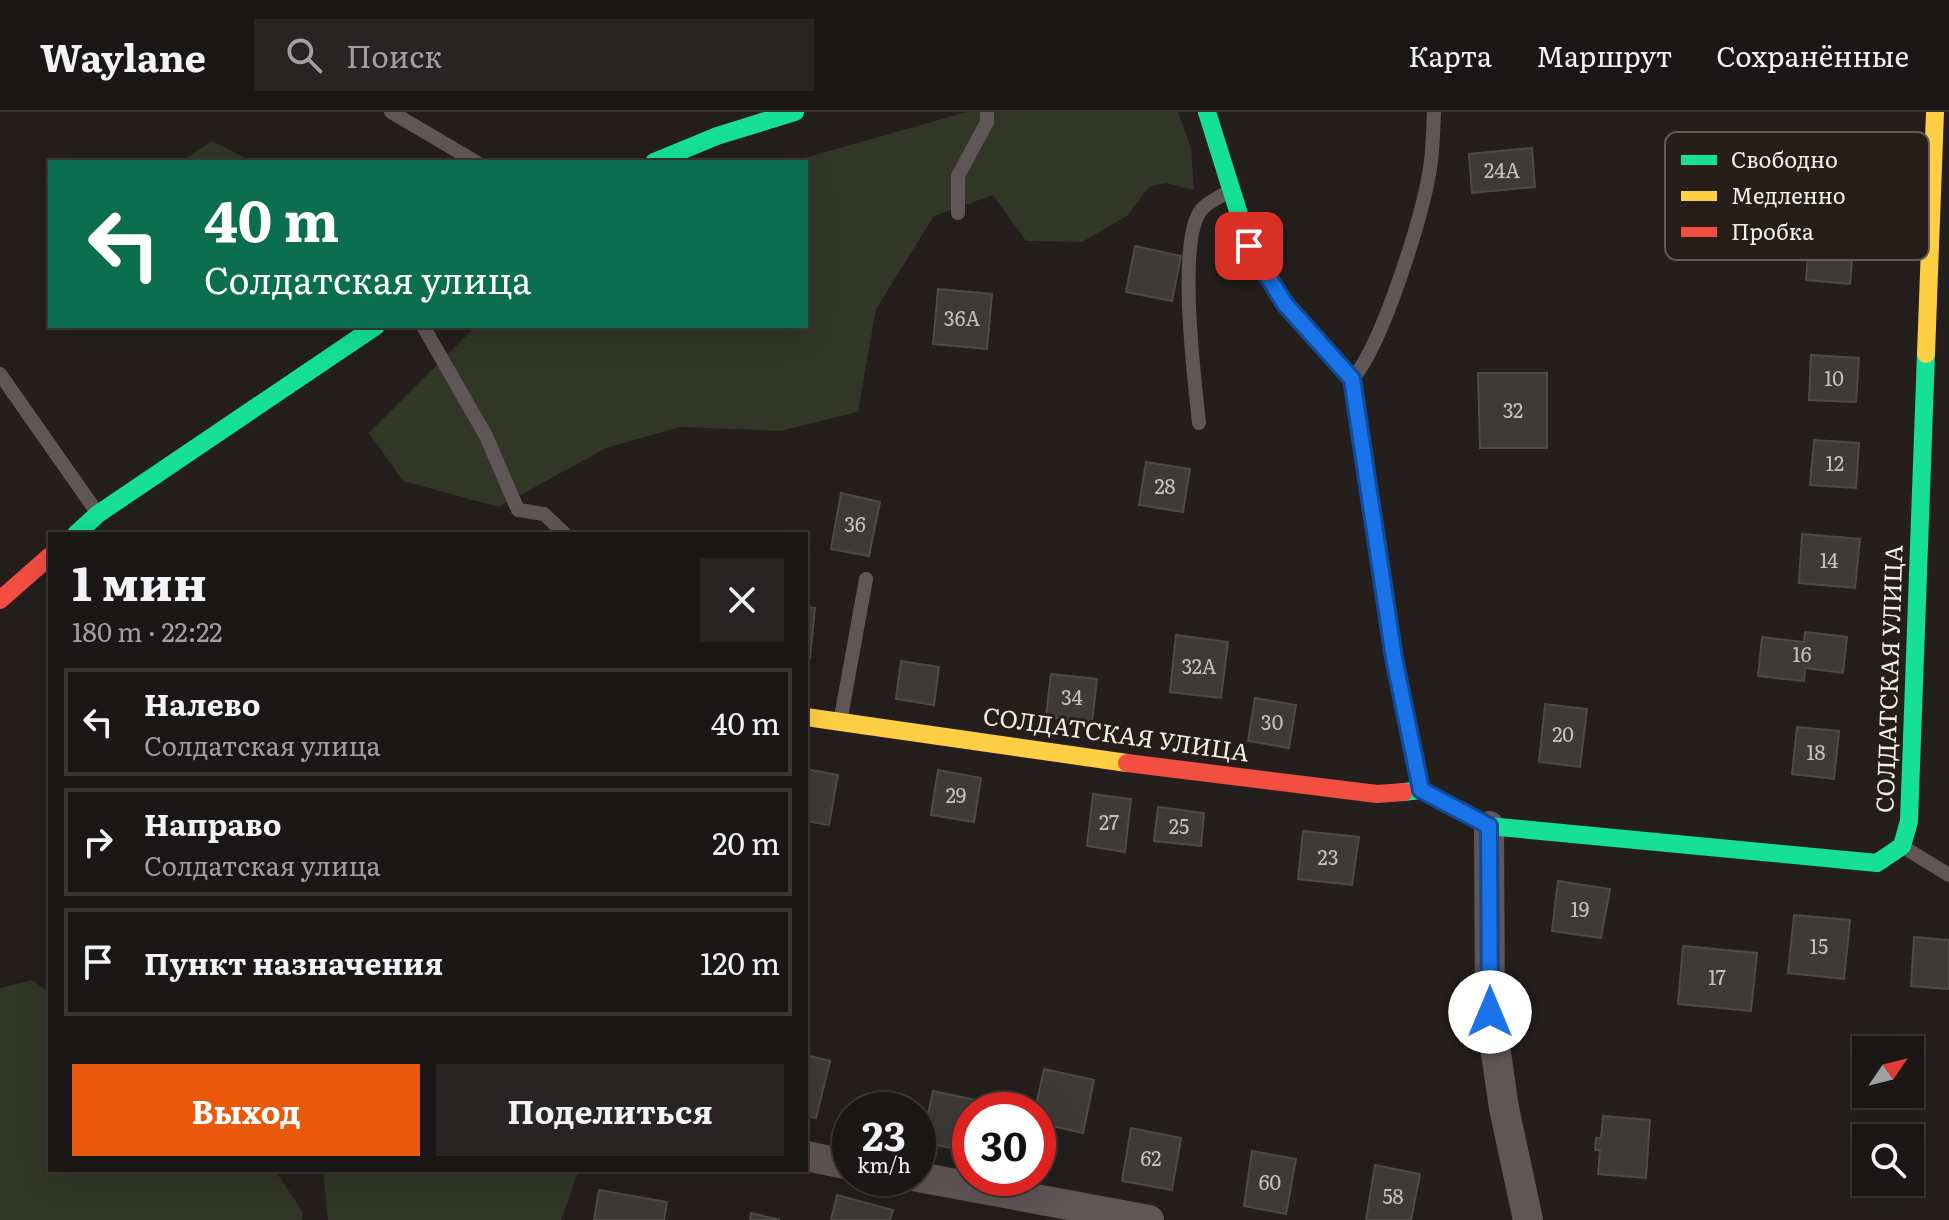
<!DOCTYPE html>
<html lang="ru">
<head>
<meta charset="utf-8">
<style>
	:root { --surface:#1b1716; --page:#282423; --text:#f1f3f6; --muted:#a09fa1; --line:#393635; --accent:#ea580c }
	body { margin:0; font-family:Literata,serif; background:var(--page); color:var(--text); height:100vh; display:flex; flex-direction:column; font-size:30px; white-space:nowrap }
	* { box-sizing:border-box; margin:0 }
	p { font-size:26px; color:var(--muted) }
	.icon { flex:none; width:44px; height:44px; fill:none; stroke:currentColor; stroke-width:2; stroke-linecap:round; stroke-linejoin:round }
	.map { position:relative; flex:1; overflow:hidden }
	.sheet { position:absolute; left:48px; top:420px; width:760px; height:640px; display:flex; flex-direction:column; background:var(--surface); border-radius:0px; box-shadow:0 8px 32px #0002,0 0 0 2px var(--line) }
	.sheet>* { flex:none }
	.hud { position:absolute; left:48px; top:48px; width:760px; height:168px; border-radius:0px; box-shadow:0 8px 32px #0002,0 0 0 2px var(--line); background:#0b6e4f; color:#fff; overflow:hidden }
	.needle { width:52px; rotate:55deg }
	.tools { position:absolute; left:1852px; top:924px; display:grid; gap:16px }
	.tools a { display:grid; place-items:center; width:72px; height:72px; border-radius:0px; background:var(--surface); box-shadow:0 8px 32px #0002,0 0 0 2px var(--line); font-size:40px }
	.speed { position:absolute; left:832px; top:980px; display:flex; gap:16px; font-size:40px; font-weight:700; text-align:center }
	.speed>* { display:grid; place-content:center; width:104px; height:104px; border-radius:50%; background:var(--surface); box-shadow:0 8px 32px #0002,0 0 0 2px var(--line); line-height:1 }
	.speed small { font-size:20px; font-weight:400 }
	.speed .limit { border:12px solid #d22; background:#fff; color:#111 }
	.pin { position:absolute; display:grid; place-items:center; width:68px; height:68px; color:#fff; margin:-34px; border-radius:16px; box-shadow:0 4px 12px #0006 }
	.me { position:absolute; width:88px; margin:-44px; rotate:0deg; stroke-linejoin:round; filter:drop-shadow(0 0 6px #0008) }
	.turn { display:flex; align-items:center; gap:28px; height:168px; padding:0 24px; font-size:36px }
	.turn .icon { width:104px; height:104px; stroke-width:2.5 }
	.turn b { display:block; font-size:56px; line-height:68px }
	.round { display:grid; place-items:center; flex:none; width:84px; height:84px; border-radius:0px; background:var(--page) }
	.headline { display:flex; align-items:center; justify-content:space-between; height:136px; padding:0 24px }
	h1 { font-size:48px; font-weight:700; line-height:60px }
	.primary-button { display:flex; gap:16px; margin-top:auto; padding:16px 24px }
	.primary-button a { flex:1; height:92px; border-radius:0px; background:var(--accent); color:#fff; font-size:32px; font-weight:700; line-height:92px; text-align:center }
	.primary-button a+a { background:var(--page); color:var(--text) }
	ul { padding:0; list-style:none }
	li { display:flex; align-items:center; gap:24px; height:108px; margin:0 16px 12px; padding:0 8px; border:4px solid var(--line); border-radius:0px }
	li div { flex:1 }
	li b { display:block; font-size:30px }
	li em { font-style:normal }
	header { display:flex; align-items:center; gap:48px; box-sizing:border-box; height:112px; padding:0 40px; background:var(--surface); border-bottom:2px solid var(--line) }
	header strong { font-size:38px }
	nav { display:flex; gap:44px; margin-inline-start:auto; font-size:28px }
	.search { width:560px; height:72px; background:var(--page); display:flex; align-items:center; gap:20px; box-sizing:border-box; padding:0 28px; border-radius:0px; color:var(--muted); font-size:30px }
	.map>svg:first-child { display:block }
</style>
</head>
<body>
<header>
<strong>Waylane</strong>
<div class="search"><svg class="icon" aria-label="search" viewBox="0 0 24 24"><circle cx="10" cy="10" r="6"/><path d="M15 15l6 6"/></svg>Поиск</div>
<nav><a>Карта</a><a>Маршрут</a><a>Сохранённые</a></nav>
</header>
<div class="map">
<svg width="1949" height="1108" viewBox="0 0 1949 1108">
	<rect width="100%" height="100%" fill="#241f1d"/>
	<g fill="#313626">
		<polygon points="967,0 1178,0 1191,36 1194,78 1166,71 1149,75 1127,104 1082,130 1026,129 993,83 934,104 876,197 858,300 780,319 680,315 606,336 499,395 403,369 369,321 476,214 806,214 806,50 790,50"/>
		<polygon points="212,29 249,48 251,50 180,50"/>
		<polygon points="32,868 50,881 50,1058 275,1058 302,1099 302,1108 0,1108 0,876"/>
		<polygon points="323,1058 579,1058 561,1108 328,1108"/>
	</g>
	<g fill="#3e3a37" stroke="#4e4a48" stroke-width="2">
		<polygon points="1532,36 1535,75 1472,81 1469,42"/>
		<polygon points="1810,121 1854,124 1850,172 1806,168"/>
		<polygon points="1135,134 1181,144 1172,189 1126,180"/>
		<polygon points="938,177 992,182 987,237 933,232"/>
		<polygon points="1811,243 1859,246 1856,290 1809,288"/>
		<polygon points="1478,261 1547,261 1547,336 1480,336"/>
		<polygon points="1814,328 1859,331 1856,376 1810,373"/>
		<polygon points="1146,350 1190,357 1183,400 1139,393"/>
		<polygon points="841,381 880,390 869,444 831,437"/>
		<polygon points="1802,422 1860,427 1855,476 1799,471"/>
		<polygon points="806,495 815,496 810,546 806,545"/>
		<polygon points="1805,520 1847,525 1843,561 1805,556 1804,569 1758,564 1762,525 1804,530"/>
		<polygon points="1176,523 1228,530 1221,586 1170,580"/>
		<polygon points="901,549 939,555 934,593 896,587"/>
		<polygon points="1051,562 1097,567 1092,611 1046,605"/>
		<polygon points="1255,586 1296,593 1289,636 1248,629"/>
		<polygon points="1545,592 1587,597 1580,655 1539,650"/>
		<polygon points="1797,615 1839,619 1834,667 1792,662"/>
		<polygon points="806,657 838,663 829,713 806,709"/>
		<polygon points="938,658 981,666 974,710 931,703"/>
		<polygon points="1093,682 1131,687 1125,740 1087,734"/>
		<polygon points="1158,695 1204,701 1201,734 1154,729"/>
		<polygon points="1303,719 1359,725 1352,773 1298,767"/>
		<polygon points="1558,769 1610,777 1601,826 1552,819"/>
		<polygon points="1794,803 1850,808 1844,867 1788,861"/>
		<polygon points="1914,825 1949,828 1949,877 1911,874"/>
		<polygon points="1683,834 1757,841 1751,899 1678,892"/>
		<polygon points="806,943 830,949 816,1006 806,1004"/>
		<polygon points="1044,957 1094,968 1083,1021 1038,1011 1035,998"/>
		<polygon points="933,979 981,989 979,998 970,998 970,1040 922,1030"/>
		<polygon points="1603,1004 1650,1008 1646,1066 1598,1062 1600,1038 1595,1038 1596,1026 1601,1026"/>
		<polygon points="1131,1016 1181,1026 1172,1078 1122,1069"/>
		<polygon points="1252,1039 1296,1047 1286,1102 1244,1094"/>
		<polygon points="1375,1053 1420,1062 1411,1108 1366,1108"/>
		<polygon points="599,1078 667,1090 664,1108 594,1108"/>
		<polygon points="837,1083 893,1098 890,1108 831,1108"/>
		<polygon points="751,1101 780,1108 750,1108"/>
	</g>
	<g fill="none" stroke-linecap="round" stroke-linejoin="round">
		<g stroke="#605557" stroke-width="14">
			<polyline points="391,0 476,50"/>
			<polyline points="958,101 958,64 987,10 987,0"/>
			<polyline points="423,214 486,324 518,398 544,402 565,422"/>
			<polyline points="0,262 96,399"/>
			<path d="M1354,265C1383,230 1421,108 1429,62C1433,42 1433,20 1434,0"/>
			<path d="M1199,311C1195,271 1176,126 1202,97C1208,90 1220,85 1228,80"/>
			<polyline points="841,605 866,467"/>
			<polyline points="1905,736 1949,763"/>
		</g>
		<g stroke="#605557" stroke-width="30">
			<polyline points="1489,714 1490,900 1504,996 1528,1108"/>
			<polyline points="806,1044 850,1053"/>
			<polyline points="918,1065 1149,1108"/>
		</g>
		<g stroke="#16e098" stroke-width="18">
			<polyline points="1207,0 1249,134 1285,192 1352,267 1394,546 1421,678"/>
			<polyline points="654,50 717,24 795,0"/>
			<polyline points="76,422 98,402 376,214"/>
			<polyline points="1404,680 1421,678 1489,714 1877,751 1902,734 1909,709 1926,242"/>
		</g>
		<g stroke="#ffcf43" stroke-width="18">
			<polyline points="1926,242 1935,0"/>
			<polyline points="806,605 1127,651"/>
		</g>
		<g stroke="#f24e42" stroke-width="18">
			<polyline points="0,488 50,444"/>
			<polyline points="1127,651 1377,682 1404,680"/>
		</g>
	</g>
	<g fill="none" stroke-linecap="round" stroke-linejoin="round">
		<g stroke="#114b97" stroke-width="20">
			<polyline id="route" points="1249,134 1285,192 1352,267 1394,546 1421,678 1489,714 1490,900"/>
		</g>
		<use href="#route" stroke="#1a73e8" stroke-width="14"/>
	</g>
	<g text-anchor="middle" stroke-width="6" stroke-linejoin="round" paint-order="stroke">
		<g font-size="20" fill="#c7c1be">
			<text x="1502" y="66">24А</text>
			<text x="962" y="214">36А</text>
			<text x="1834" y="274">10</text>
			<text x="1513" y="306">32</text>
			<text x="1835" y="359">12</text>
			<text x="1165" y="382">28</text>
			<text x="855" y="420">36</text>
			<text x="1829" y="456">14</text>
			<text x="1802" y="550">16</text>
			<text x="1199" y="562">32А</text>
			<text x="1072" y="593">34</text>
			<text x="1272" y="618">30</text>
			<text x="1563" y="630">20</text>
			<text x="1816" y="648">18</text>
			<text x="956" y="691">29</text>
			<text x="1109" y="718">27</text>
			<text x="1179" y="722">25</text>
			<text x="1328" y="753">23</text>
			<text x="1580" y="805">19</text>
			<text x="1819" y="842">15</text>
			<text x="1717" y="873">17</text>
			<text x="1151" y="1054">62</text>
			<text x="1270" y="1078">60</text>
			<text x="1393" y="1092">58</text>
		</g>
		<g font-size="24" fill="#f5eeeb" stroke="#271e1a">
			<text transform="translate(1890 567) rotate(-88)" y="8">СОЛДАТСКАЯ УЛИЦА</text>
			<text transform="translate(1116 623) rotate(8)" y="8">СОЛДАТСКАЯ УЛИЦА</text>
		</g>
	</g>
	<rect x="1665" y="20" width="264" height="128" rx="12" fill="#271e1a" stroke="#655c59" stroke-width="2"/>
	<rect x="1681" y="43" width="36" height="10" fill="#16e098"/>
	<rect x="1681" y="79" width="36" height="10" fill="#ffcf43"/>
	<rect x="1681" y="115" width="36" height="10" fill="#f24e42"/>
	<g font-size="22" fill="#f5eeeb">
		<text x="1731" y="56">Свободно</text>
		<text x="1731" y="92">Медленно</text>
		<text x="1731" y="128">Пробка</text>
	</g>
</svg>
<div class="tools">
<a><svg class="needle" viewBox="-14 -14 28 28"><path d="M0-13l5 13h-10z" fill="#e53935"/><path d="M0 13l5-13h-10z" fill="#a09fa1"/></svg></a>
<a><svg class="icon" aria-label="search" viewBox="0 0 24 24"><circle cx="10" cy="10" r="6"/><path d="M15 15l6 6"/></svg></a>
</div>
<div class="speed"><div>23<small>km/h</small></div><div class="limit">30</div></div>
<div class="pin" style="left:1249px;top:134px;background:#d93025"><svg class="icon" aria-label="arrive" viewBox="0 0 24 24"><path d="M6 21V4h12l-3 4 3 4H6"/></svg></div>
<svg class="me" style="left:1490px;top:900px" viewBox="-20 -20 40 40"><circle r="19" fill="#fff"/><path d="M0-13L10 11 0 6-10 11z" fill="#1a73e8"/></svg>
<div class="hud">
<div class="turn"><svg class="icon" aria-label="left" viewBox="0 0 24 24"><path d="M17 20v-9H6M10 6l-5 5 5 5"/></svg><div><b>40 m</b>Солдатская улица</div></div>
</div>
<section class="sheet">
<div class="headline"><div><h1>1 мин</h1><p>180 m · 22:22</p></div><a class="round"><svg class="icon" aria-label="close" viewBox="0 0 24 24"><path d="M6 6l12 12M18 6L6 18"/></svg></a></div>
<ul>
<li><svg class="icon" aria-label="left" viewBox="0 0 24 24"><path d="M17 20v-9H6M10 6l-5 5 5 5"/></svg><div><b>Налево</b><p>Солдатская улица</p></div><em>40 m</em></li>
<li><svg class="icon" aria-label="right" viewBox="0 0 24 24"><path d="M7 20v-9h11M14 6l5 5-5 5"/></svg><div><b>Направо</b><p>Солдатская улица</p></div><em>20 m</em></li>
<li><svg class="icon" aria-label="arrive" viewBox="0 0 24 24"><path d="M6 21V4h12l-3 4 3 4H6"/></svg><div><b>Пункт назначения</b></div><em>120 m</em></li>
</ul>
<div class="primary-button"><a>Выход</a><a>Поделиться</a></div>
</section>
</div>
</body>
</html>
